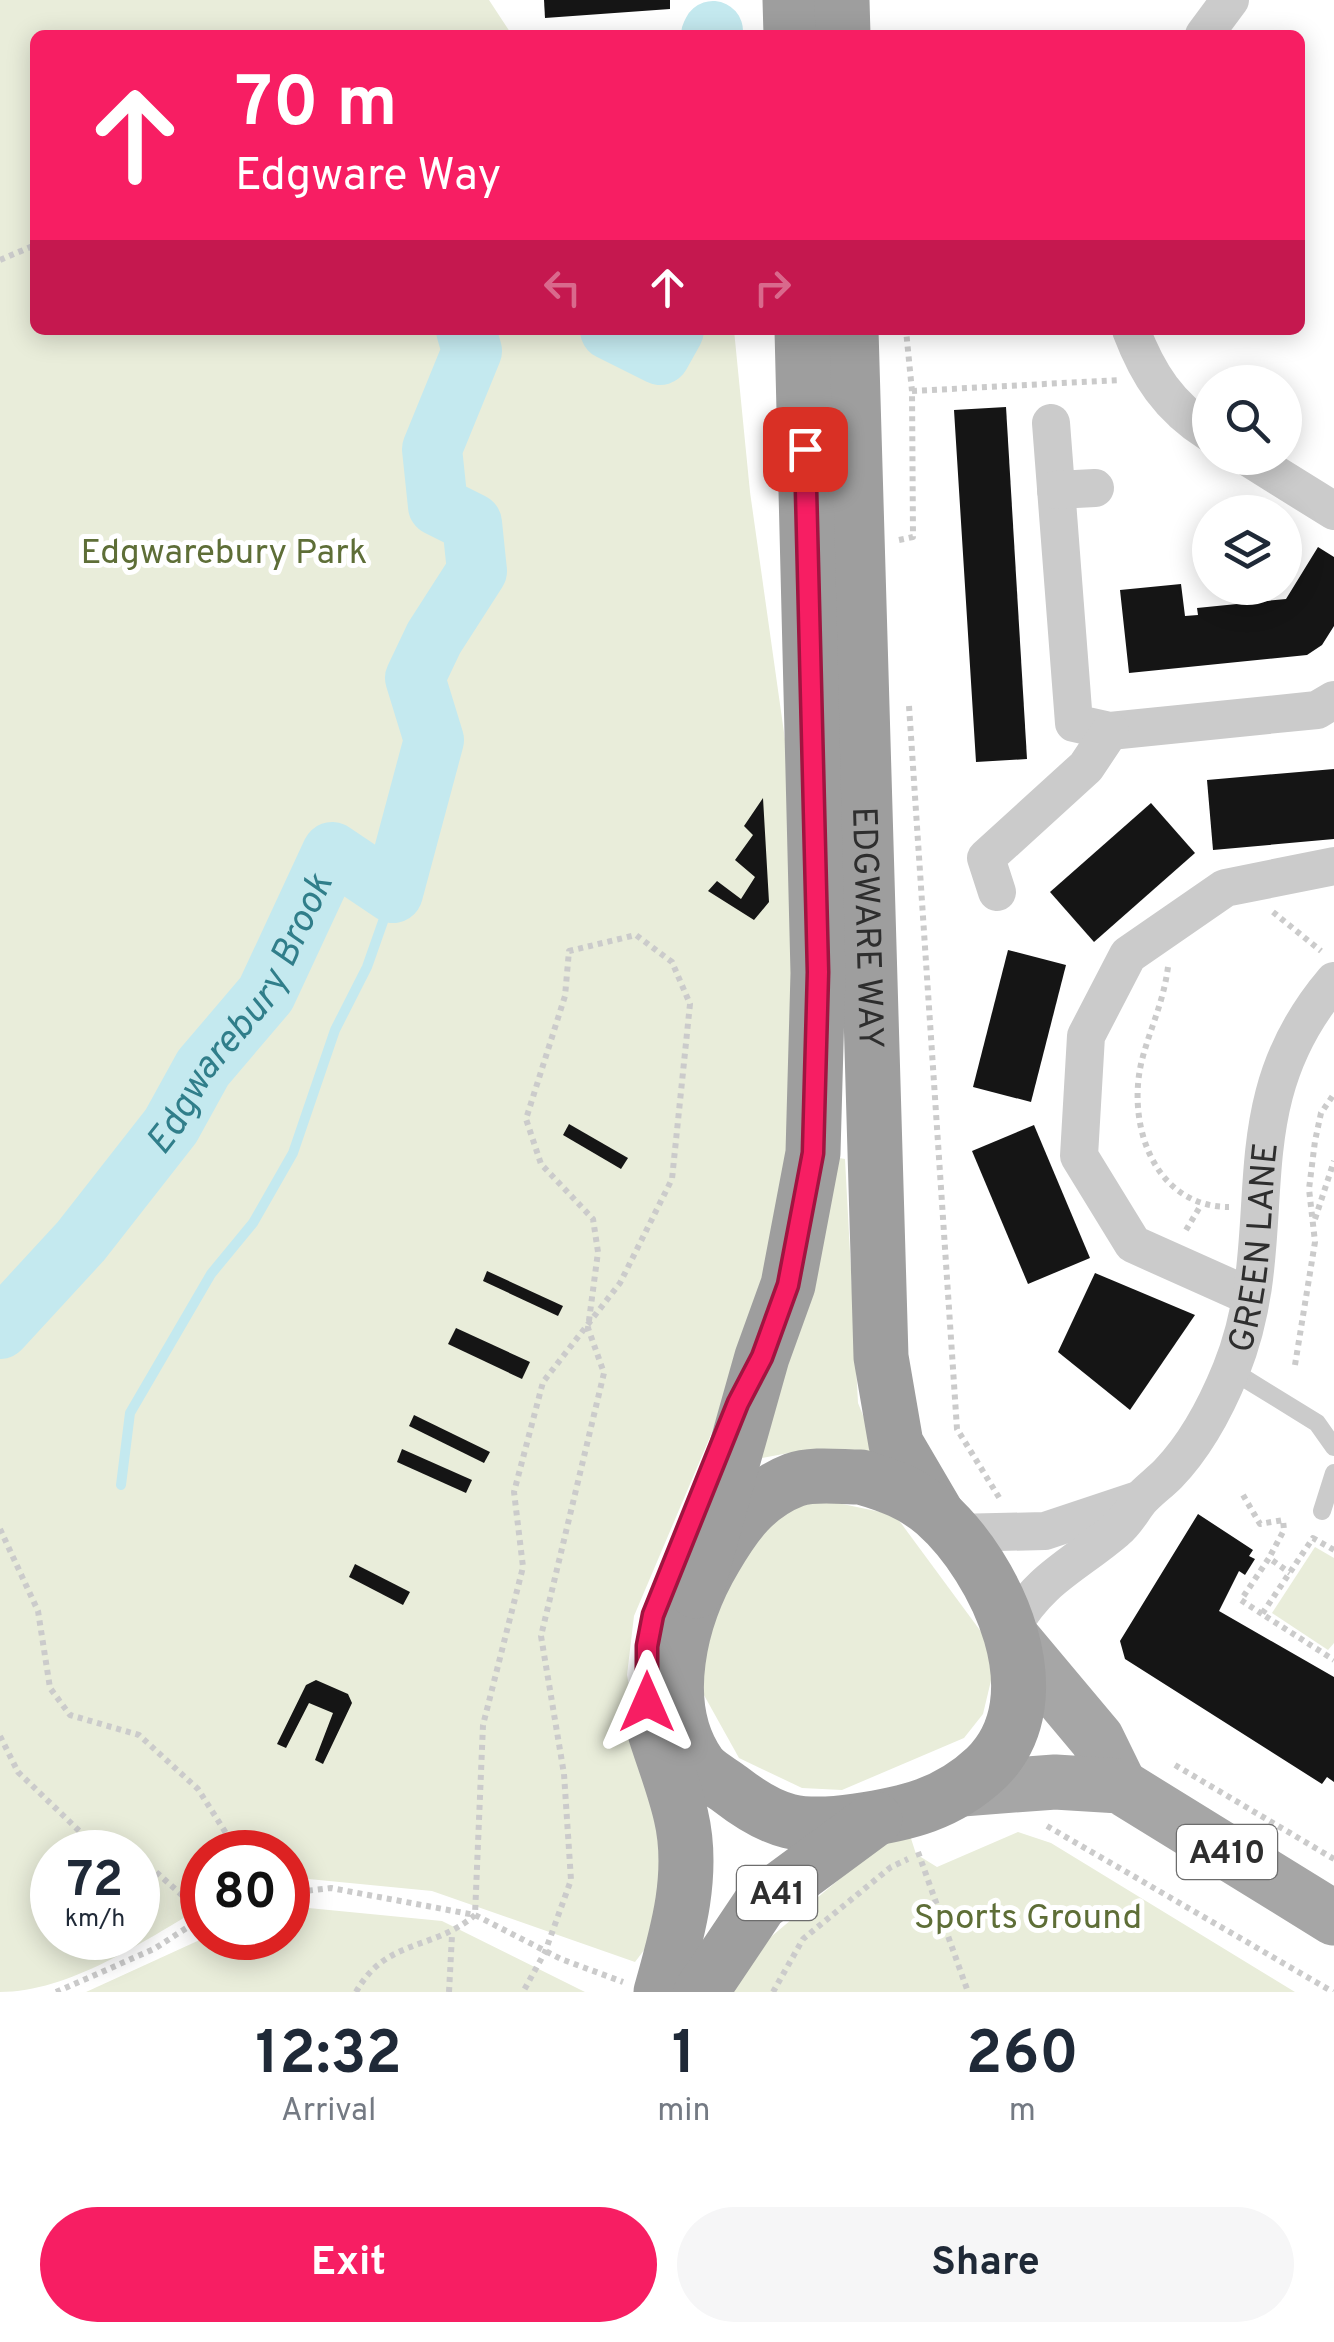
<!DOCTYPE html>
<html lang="en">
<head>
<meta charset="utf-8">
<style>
	:root { --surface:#fff; --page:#f6f6f7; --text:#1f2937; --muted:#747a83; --accent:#f71e63 }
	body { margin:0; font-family:Overpass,sans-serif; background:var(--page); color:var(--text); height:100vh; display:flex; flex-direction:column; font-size:38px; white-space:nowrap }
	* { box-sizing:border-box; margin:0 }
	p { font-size:32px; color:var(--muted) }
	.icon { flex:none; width:55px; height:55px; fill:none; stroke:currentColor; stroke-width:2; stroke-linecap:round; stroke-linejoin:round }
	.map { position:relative; height:1992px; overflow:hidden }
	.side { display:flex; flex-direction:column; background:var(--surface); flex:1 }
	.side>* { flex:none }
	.guide { position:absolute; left:30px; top:30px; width:1275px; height:305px; border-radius:15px; box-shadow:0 5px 25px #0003; background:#f71e63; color:#fff; overflow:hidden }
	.tools { position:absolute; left:1192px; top:365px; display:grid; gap:20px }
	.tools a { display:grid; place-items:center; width:110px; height:110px; border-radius:50%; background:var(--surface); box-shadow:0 5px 25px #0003; font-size:50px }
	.speed { position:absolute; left:30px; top:1830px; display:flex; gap:20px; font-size:50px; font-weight:700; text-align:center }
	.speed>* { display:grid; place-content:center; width:130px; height:130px; border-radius:50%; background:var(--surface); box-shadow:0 5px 25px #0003; line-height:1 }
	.speed small { font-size:25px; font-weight:400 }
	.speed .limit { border:15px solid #d22; background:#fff; color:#111 }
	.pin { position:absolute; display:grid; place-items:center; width:85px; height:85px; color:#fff; margin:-42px; border-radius:20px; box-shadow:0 5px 15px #0006 }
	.me { position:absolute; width:110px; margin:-55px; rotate:0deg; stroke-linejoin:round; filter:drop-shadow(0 0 8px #0008) }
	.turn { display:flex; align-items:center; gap:35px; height:210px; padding:0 40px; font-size:45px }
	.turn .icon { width:130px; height:130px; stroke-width:2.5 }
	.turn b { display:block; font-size:70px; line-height:85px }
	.lanes { display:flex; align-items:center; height:95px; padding:0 40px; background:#0003; justify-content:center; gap:50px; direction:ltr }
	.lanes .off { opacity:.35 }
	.eta { display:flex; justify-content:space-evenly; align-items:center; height:170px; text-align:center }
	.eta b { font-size:60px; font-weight:700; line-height:70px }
	.button { display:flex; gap:20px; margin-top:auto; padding:20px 40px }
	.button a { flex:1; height:115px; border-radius:60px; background:var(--accent); color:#fff; font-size:40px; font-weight:700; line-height:115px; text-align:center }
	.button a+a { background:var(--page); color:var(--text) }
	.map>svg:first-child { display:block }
</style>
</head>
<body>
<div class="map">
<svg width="1334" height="1992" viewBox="0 0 1334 1992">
	<rect width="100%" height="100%" fill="#fff"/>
	<g fill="#e9edda" fill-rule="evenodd">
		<path d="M0,0H489L512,35H35V330H734L750,492L818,973L813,1153L710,1437L634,1616L627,1675L638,1732L666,1821L661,1928L635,1962L432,1891L288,1877V1852H202V1907C144,1941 69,1992 0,1992ZM52,1852H138V1938H52Z"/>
		<polygon points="833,1157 845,1159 858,1403 879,1455 794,1452 751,1460"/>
		<polygon points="809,1497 895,1515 982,1633 994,1668 983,1714 964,1738 842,1790 802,1788 739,1758 695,1679 747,1528"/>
		<polygon points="1315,1547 1334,1558 1334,1643 1328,1650 1272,1613"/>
		<polygon points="906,1823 916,1854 937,1867 1018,1832 1051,1843 1295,1992 729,1992 766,1941"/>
		<polygon points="288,1906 442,1921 585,1992 86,1992 204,1938 288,1938"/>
	</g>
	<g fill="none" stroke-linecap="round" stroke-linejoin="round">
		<polyline stroke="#c4e9ef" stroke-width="10" points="121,1485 130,1413 211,1274 253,1223 293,1153 335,1030 367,967 393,893"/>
		<g stroke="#c4e9ef" stroke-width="60">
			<polyline points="711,35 713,31"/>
			<polyline points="610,330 660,355 674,330"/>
			<path id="s1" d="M0,1329L81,1241L171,1126L203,1068L266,994L332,852L393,893L434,740L415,678L434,638L477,571L472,523L438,506L432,449L472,351L466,330"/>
		</g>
	</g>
	<g fill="#151515">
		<polygon points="544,0 670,0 670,9 545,18"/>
		<polygon points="1006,407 1027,759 976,762 954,410"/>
		<polygon points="1318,547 1334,557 1334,626 1322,645 1307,655 1129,673 1120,590 1181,584 1185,616 1198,615 1197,608 1286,599"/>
		<polygon points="1334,769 1334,839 1213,850 1207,780"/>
		<polygon points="763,798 769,902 754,920 708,891 717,881 741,899 755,877 735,860 753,835 744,826"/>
		<polygon points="1151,803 1195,853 1094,942 1050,892"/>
		<polygon points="1008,950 1066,965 1031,1102 973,1087"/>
		<polygon points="569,1124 628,1158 621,1169 563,1135"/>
		<polygon points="1034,1125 1090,1258 1028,1284 972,1151"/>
		<polygon points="487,1271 563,1306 558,1316 483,1281"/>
		<polygon points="1095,1273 1195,1315 1130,1410 1058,1352"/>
		<polygon points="456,1328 530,1362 522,1379 448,1344"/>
		<polygon points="414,1415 490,1452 484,1463 409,1426"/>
		<polygon points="402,1449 472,1480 466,1493 397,1462"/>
		<polygon points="1198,1514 1253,1550 1249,1556 1255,1559 1245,1575 1239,1571 1219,1611 1334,1677 1334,1782 1327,1777 1322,1784 1125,1659 1120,1641"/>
		<polygon points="355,1564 410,1592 403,1605 349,1577"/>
		<polygon points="316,1680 348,1694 352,1703 323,1764 315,1760 333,1713 309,1703 286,1748 277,1744 306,1685"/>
	</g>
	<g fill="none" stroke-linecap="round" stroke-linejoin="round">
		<g stroke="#cbcbcb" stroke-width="6" stroke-dasharray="5 5" stroke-linecap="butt">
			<polyline points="0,260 35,245"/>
			<polyline points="912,391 1120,380"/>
			<polyline points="899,540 913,537 912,391 906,330"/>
			<polyline points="909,706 957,1429 1000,1499"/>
			<polyline points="1273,912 1321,951"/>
			<path d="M1168,967C1163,1005 1149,1030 1141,1064C1127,1128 1156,1207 1229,1207"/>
			<polyline points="1315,1219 1334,1161"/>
			<polyline points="1186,1230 1201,1205"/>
			<polyline points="1295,1365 1315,1242 1309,1189 1315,1141 1321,1113 1334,1094"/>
			<polyline points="1243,1495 1260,1524 1283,1520 1284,1530 1269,1558"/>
			<polyline points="0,1529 38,1611 50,1688 70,1715 139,1735 198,1789 238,1852"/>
			<polyline points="1334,1550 1313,1538 1262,1614 1334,1660"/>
			<polyline points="1262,1614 1241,1600 1269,1558 1290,1573"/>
			<polyline points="0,1736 18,1772 97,1848 109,1852"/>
			<polyline points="1175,1765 1334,1859"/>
			<polyline points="1047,1826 1333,1992"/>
			<polyline points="918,1852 968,1992"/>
			<polyline points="138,1864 156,1872 202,1913"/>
			<polyline points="288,1893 331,1888 475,1915 561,1959 623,1982"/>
			<polyline points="56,1992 154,1949 202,1918"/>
			<path d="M356,1992C386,1938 433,1951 475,1915L483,1725L523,1567L514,1492L543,1382L620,1283L672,1179L690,1004L672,962L636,935L569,951L565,996L526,1119L541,1164L593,1219L598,1252L588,1328L604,1373L541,1636L564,1774L571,1880L545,1952L523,1992"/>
			<polyline points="449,1992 452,1935"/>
			<polyline points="773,1992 803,1939 891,1867 908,1859"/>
		</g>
		<g stroke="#cbcbcb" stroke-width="18">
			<polyline points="1231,1370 1317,1423 1334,1447"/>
			<polyline points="1322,1511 1334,1473"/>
		</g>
		<g stroke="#cbcbcb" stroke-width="38">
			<polyline points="1204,35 1230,0"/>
			<path d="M1131,330C1148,375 1169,407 1210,433"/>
			<polyline points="1051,423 1074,723 1110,731 1317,710 1334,700"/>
			<polyline points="1249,458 1334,511"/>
			<polyline points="1056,490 1095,488"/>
			<polyline points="997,892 986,858 1086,767 1110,731"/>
			<polyline points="1249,1296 1133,1244 1079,1156 1086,1036 1128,955 1225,888 1334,866"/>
			<polyline points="953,1533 1045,1531 1135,1501"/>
			<path id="s2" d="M1012,1627C1040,1578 1075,1565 1116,1530C1126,1522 1132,1510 1140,1500C1148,1491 1159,1483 1168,1474C1195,1446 1216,1407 1231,1370C1287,1231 1224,1110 1334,981"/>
		</g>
		<g stroke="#a6a6a6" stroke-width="55">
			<polyline points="1014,1640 1097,1739 1120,1786"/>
			<polyline points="962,1789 1055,1782 1120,1786 1334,1918"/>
		</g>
		<g stroke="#9e9e9e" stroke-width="55">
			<polyline points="790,0 791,35"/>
			<polyline points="842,0 843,35"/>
			<path id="s3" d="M851,330L881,1357L896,1444L937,1514"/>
			<path d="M861,1477C889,1485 913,1494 935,1513C997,1568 1058,1698 986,1768C948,1804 906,1814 856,1821C800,1829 775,1824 730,1789C721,1782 707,1775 700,1766C656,1705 681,1615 715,1558C735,1524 755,1495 794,1480C813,1473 840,1477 861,1477Z"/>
			<polyline points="696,1591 762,1357 788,1285 813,1153 818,973 802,330"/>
			<path d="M653,1726C662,1756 674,1785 681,1816C695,1875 677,1935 661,1992"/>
			<polyline points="701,1992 760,1904 875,1819"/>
		</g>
	</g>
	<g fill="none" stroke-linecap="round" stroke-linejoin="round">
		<g stroke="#a11440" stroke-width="25">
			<polyline id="route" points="647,1702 647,1646 653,1615 738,1403 762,1357 788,1285 813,1153 818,972 805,449"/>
		</g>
		<use href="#route" stroke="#f71e63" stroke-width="18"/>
	</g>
	<g text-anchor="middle" stroke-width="10" stroke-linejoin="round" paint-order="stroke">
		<g fill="#fff" stroke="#6d6d6d" stroke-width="2.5">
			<rect x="1177" y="1825" width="100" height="54" rx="8"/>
			<rect x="737" y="1866" width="80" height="54" rx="8"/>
		</g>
		<g font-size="32" font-weight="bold" fill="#2e2e2e">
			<text x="1227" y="1863">A410</text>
			<text x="777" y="1904">A41</text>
		</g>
		<g font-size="35" fill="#5e6e37" stroke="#fff">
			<text x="224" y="563">Edgwarebury Park</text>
			<text x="1028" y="1928">Sports Ground</text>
		</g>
		<g font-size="35" fill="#2e2e2e" stroke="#fff">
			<text dy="12" stroke="none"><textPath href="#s3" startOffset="598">EDGWARE WAY</textPath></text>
			<text dy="12" stroke="none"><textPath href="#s2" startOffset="468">GREEN LANE</textPath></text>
		</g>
		<g font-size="38" font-style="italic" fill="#307e8a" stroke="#fff">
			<text dy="13" stroke="none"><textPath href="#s1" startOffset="398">Edgwarebury Brook</textPath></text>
		</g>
	</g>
</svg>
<div class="tools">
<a><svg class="icon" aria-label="search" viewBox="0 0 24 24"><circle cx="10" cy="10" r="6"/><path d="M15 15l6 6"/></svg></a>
<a><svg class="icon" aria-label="layers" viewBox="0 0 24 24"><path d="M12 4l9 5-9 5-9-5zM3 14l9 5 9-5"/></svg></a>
</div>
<div class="speed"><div>72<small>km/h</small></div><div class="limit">80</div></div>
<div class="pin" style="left:805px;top:449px;background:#d93025"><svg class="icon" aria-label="arrive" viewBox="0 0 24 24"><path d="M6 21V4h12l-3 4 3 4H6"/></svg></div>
<svg class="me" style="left:647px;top:1702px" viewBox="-20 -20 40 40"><path d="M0-17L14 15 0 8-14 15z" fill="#f71e63" stroke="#fff" stroke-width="4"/></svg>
<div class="guide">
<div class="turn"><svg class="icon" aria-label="ahead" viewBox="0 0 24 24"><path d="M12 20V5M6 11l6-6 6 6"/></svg><div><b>70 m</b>Edgware Way</div></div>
<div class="lanes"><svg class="icon off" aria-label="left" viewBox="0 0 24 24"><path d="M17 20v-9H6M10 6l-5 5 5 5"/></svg><svg class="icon" aria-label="ahead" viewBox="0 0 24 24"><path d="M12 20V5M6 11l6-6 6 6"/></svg><svg class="icon off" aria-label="right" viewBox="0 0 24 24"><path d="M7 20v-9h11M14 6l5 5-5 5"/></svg></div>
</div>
</div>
<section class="side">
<div class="eta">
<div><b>12:32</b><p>Arrival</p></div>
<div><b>1</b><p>min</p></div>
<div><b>260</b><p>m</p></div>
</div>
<div class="button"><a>Exit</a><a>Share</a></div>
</section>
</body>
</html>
